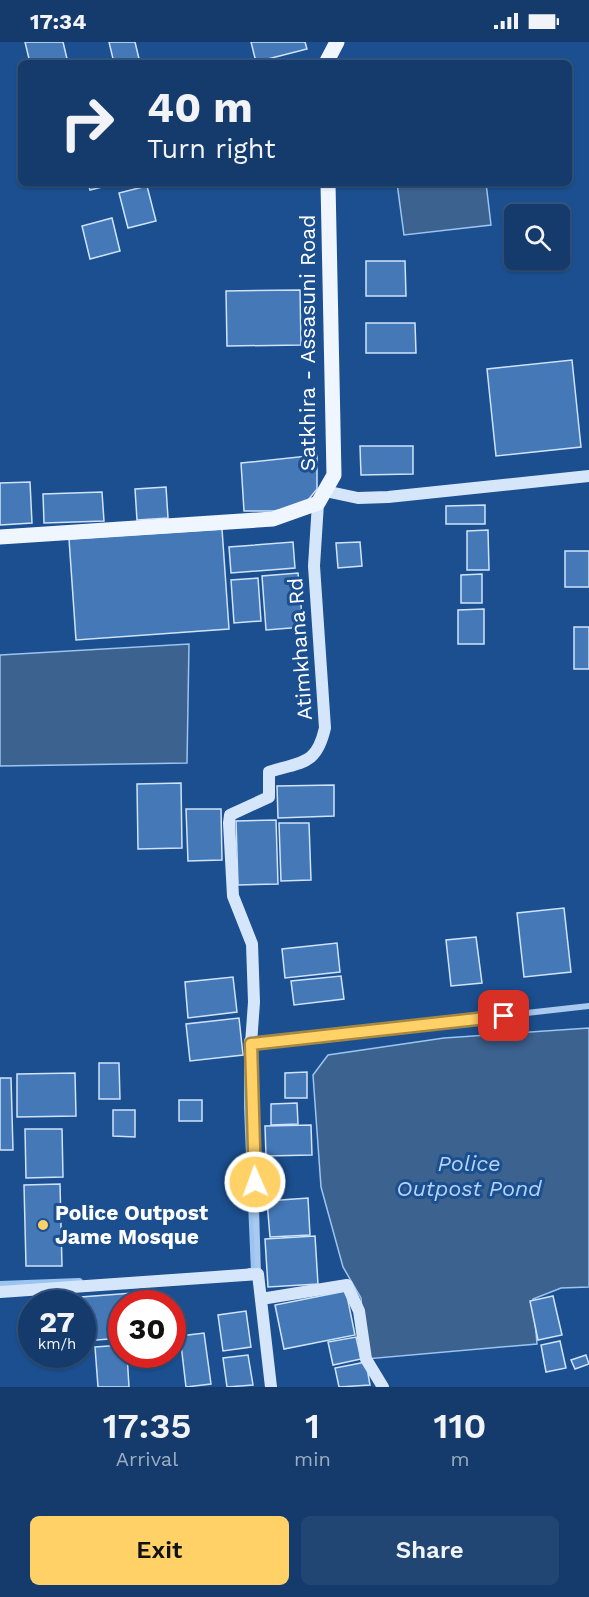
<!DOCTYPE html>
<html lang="en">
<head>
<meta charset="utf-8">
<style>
	:root { --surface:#143b6b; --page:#214673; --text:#f1f3f6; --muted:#9dadc1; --line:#33557e; --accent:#ffd166 }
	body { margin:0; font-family:"Work Sans",sans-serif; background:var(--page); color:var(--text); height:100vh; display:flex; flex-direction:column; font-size:22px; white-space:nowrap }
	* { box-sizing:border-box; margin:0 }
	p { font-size:20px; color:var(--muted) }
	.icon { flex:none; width:33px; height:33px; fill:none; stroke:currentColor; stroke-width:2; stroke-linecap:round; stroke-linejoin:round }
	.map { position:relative; height:1345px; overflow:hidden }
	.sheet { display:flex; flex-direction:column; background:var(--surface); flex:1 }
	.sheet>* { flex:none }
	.guide { position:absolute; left:18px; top:18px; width:554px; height:126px; border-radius:9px; box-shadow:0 2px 4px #0004,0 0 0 2px var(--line); background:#143b6b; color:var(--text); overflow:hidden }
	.tools { position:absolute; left:504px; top:162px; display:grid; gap:12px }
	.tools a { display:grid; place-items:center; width:66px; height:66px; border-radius:9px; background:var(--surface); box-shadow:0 2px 4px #0004,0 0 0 2px var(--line); font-size:30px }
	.speed { position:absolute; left:18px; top:1248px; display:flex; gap:12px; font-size:30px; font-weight:700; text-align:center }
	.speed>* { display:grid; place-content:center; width:78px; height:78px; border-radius:50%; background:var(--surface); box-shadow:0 2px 4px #0004,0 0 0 2px var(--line); line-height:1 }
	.speed small { font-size:15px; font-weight:400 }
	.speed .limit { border:9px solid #d22; background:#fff; color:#111 }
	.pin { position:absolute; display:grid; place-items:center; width:51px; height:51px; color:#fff; margin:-26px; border-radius:12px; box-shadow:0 3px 9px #0006 }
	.me { position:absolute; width:66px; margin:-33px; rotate:358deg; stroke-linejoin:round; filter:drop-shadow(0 0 4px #0008) }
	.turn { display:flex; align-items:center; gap:21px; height:126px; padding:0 30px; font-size:27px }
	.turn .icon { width:78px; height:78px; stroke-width:2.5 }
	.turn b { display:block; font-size:42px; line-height:51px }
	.eta { display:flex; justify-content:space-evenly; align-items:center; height:102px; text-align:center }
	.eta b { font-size:36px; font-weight:600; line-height:42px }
	.button { display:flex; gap:12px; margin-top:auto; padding:12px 30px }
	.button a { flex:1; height:69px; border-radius:9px; background:var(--accent); color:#111; font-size:24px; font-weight:600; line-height:69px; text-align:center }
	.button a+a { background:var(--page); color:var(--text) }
	.status { display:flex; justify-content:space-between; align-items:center; height:42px; padding:0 30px; background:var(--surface); direction:ltr }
	.status svg { height:16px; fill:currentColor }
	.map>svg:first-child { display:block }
</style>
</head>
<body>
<div class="status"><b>17:34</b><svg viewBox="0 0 49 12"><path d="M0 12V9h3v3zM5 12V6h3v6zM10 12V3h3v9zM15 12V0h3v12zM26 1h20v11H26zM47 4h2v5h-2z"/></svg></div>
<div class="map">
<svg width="589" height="1345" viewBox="0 0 589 1345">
	<rect width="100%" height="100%" fill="#1b4f8f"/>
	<g fill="#3c6290" stroke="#9cc4f0" stroke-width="1.5">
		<polygon points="397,141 486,141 491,183 404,193"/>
		<polygon points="189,602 187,721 0,724 0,613"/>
		<polygon points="589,986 589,1245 561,1246 533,1257 537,1302 366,1317 361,1256 343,1225 321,1145 313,1033 328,1013 444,996"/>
	</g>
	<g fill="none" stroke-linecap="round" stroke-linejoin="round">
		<g stroke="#9cc4f0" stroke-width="8">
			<polyline points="248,999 248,1066 255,1230 250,1230"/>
			<polyline points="0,1243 79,1240"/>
		</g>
	</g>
	<g fill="#4478b7" stroke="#cfe3fa" stroke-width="1.5">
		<polygon points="25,0 63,0 68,21 30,21"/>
		<polygon points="109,0 135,0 140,21 114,21"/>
		<polygon points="251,0 305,0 307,7 256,20"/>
		<polygon points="88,141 118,141 90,148"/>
		<polygon points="147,144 156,179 128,186 119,151"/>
		<polygon points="112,176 120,209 90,217 82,184"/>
		<polygon points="366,219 405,219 406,254 366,254"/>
		<polygon points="300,248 301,303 227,304 226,249"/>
		<polygon points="366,281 415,281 416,311 366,311"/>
		<polygon points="572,318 581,405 496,414 487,327"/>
		<polygon points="360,404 413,404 413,432 361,433"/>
		<polygon points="317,413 317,447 304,463 274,469 244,469 241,421"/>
		<polygon points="30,440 32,481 0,483 0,441"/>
		<polygon points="166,445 168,476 137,478 135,447"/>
		<polygon points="102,450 104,479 44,481 43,452"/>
		<polygon points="485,463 485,482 446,482 446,464"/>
		<polygon points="222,487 229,587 76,598 69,497"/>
		<polygon points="488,488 489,528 467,528 467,489"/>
		<polygon points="293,500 295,526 231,531 229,505"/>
		<polygon points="360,500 362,524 338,526 336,501"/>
		<rect x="565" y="509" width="24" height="36"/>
		<polygon points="298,531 303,585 266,588 262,534"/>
		<polygon points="482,532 482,561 461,561 461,533"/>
		<polygon points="258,536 261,579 234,581 231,538"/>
		<polygon points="484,567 484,602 458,602 458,568"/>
		<rect x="574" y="585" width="15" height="42"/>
		<polygon points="181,741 182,806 138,807 137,742"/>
		<polygon points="334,743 334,774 278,776 277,744"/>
		<polygon points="186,767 221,767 222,818 188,819"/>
		<polygon points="276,778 278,842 238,843 236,779"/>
		<polygon points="279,781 309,781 311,838 281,839"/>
		<polygon points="564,866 571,930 524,935 517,871"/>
		<polygon points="476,895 482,941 451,944 446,898"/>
		<polygon points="337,901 340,930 285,936 282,907"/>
		<polygon points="341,934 344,957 294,963 291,939"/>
		<polygon points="233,935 237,970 188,976 185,940"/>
		<polygon points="239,976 243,1013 190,1019 186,982"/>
		<polygon points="99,1021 119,1021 120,1057 99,1057"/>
		<polygon points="307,1030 307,1056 285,1056 285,1031"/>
		<polygon points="75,1031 76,1074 17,1075 17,1032"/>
		<polygon points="0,1036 11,1036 13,1108 0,1108"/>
		<rect x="179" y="1058" width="23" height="21"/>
		<polygon points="297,1061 298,1082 271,1083 271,1062"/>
		<polygon points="113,1068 135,1068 135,1095 113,1094"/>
		<polygon points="311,1083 312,1113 266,1114 265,1084"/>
		<polygon points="25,1087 62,1087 63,1135 26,1136"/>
		<polygon points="60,1142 62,1224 26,1224 24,1143"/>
		<polygon points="308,1156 310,1193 270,1195 267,1159"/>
		<polygon points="315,1194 318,1242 268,1245 265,1197"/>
		<polygon points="346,1249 355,1293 284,1307 275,1263"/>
		<polygon points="133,1251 134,1262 122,1262 122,1296 84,1299 81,1255"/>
		<polygon points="553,1254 562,1293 538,1298 530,1259"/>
		<polygon points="246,1269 251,1305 223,1309 218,1273"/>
		<polygon points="204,1291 211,1342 186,1345 180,1294"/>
		<polygon points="356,1295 361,1317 333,1323 328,1300"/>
		<polygon points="560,1299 566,1326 546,1330 541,1303"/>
		<polygon points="122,1303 122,1312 127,1312 129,1345 98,1345 95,1305"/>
		<polygon points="248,1313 253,1343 227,1345 223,1316"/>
		<polygon points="586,1313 589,1322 575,1327 571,1318"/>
		<polygon points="366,1320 370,1343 339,1345 335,1326"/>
	</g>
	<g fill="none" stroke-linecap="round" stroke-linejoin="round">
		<polyline stroke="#a9c9ee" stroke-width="6" points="258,1232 251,1002 589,964"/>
		<g stroke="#d6e6fa" stroke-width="12">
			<polyline points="325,449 358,456 388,455 589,434"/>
			<path d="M251,1002L254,960L252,902L233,854L229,781L230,773L269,755V730C301,719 316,725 325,686L314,524L318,461"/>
			<polyline points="0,1250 258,1232 271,1345"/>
			<polyline points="261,1257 347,1243 359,1269 366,1317 383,1345"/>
		</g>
		<g stroke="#f0f6ff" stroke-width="15">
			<polyline points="326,21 337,0"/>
			<polyline points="0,495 273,477 318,461 334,433 328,141"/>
		</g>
	</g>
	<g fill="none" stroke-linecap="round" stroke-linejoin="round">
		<g stroke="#a68842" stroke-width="15">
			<polyline id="route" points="255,1140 251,1002 504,974"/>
		</g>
		<use href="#route" stroke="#ffd166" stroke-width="10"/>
	</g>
	<circle fill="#ffd166" stroke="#1b4f8f" stroke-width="2" cx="43" cy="1183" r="6"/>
	<g text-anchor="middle" stroke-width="6" stroke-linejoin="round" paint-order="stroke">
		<g font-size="21" fill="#fff" stroke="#1b4f8f">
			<text transform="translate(308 301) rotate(-90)" y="7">Satkhira - Assasuni Road</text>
			<text transform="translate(300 607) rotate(-94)" y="7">Atimkhana Rd</text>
		</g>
		<g font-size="21" font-weight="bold" fill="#fff" stroke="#1b4f8f" text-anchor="start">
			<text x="55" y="1178">Police Outpost<tspan x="55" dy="24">Jame Mosque</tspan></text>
		</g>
		<g font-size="22" font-style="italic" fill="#b5d3f5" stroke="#1b4f8f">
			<text x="469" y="1129">Police<tspan x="469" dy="25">Outpost Pond</tspan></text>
		</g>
	</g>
</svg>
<div class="tools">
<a><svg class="icon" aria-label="search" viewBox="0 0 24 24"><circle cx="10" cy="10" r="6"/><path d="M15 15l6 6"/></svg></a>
</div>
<div class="speed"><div>27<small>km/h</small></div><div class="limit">30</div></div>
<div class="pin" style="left:504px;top:974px;background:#d93025"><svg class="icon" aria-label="arrive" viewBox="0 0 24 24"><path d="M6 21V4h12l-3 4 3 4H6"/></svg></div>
<svg class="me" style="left:255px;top:1140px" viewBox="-20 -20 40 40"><circle r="17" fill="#ffd166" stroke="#fff" stroke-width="3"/><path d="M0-11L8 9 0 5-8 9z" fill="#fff"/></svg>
<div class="guide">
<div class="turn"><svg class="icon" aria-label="right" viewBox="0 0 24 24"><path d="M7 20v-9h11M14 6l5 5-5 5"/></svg><div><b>40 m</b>Turn right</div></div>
</div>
</div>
<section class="sheet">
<div class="eta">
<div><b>17:35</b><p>Arrival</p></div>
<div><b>1</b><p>min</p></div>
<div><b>110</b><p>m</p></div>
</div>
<div class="button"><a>Exit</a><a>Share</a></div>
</section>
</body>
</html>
